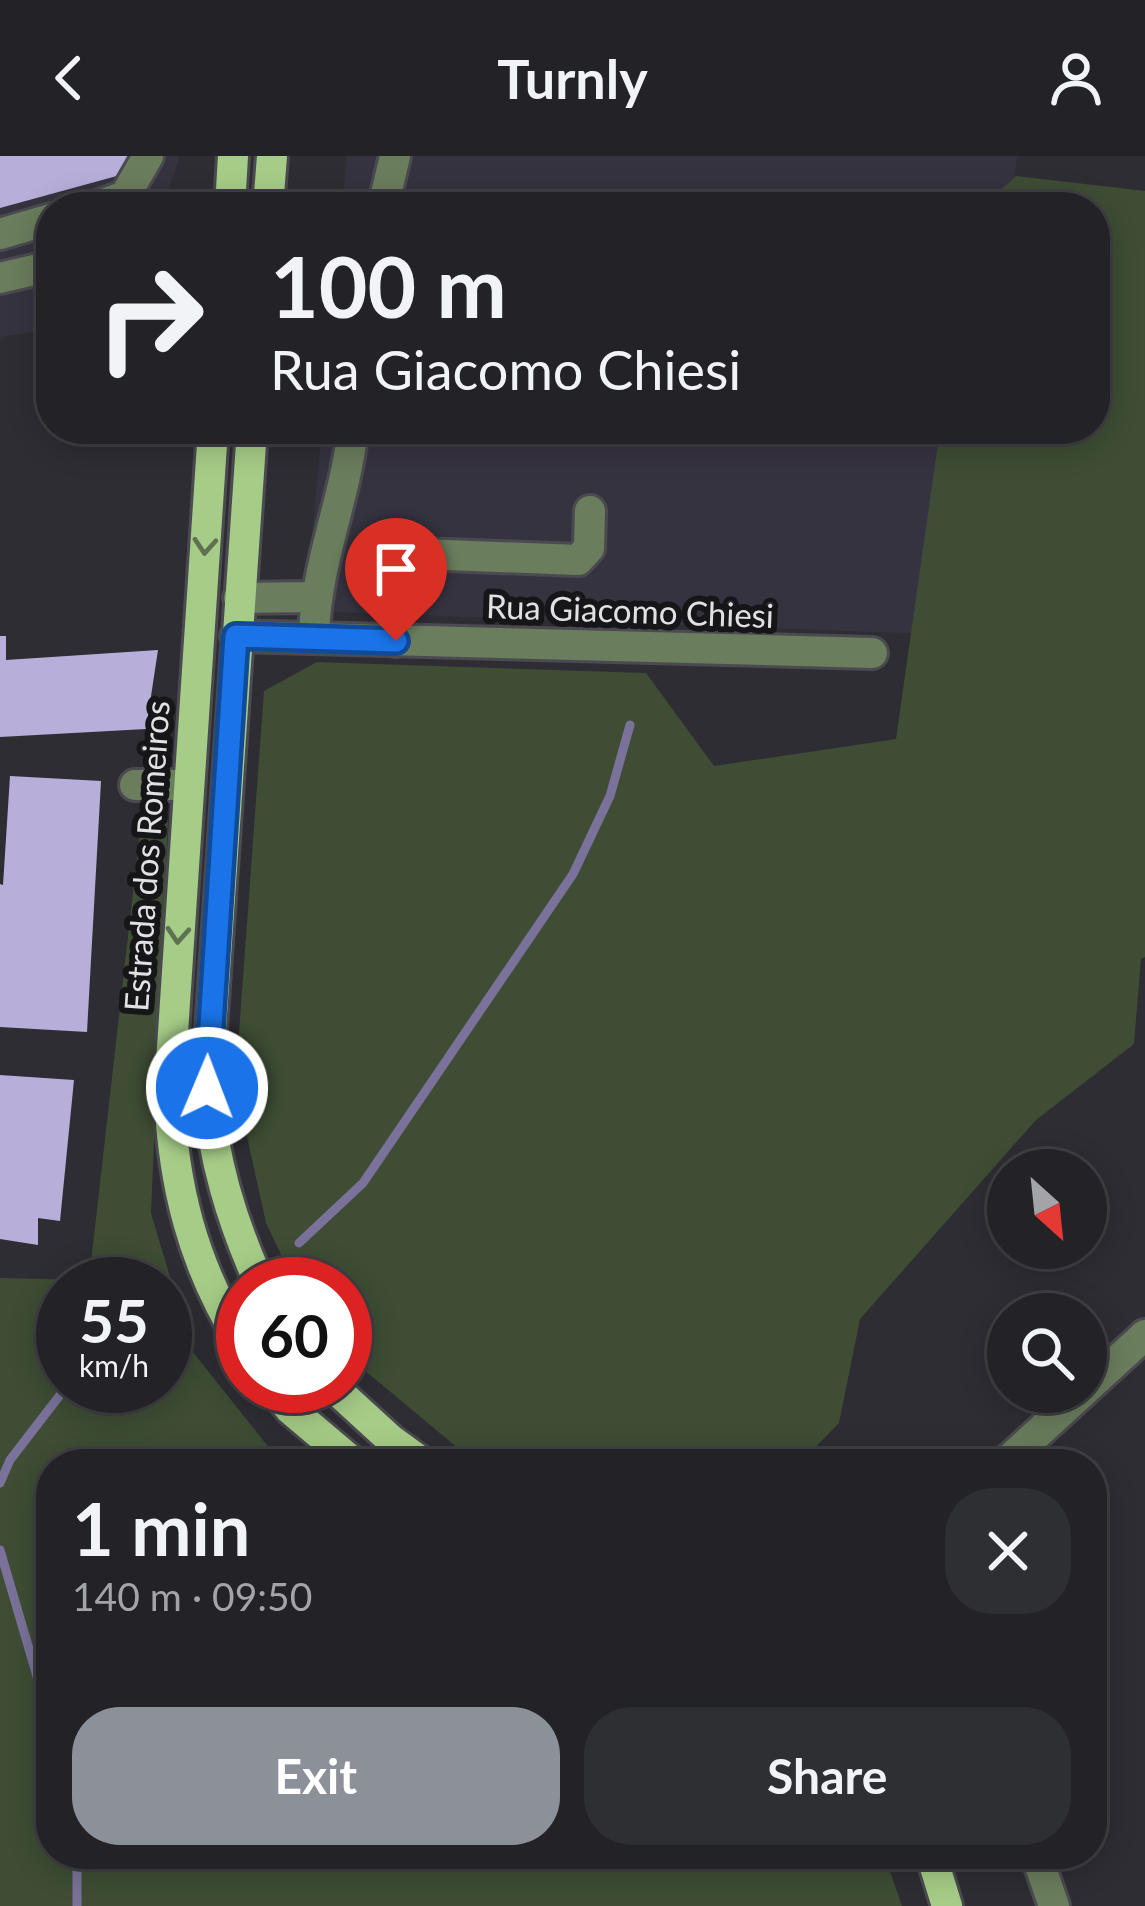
<!DOCTYPE html>
<html lang="en">
<head>
<meta charset="utf-8">
<style>
	:root { --surface:#222227; --page:#2e2f33; --text:#f1f3f6; --muted:#a2a4a7; --line:#3f3f44; --accent:#8c9099 }
	body { margin:0; font-family:Lato,sans-serif; background:var(--page); color:var(--text); height:100vh; display:flex; flex-direction:column; font-size:45px; white-space:nowrap }
	* { box-sizing:border-box; margin:0 }
	p { font-size:39px; color:var(--muted) }
	.icon { flex:none; width:66px; height:66px; fill:none; stroke:currentColor; stroke-width:2; stroke-linecap:round; stroke-linejoin:round }
	.map { position:relative; flex:1; overflow:hidden }
	.panel { position:absolute; left:36px; top:1293px; width:1071px; height:420px; display:flex; flex-direction:column; background:var(--surface); border-radius:48px; box-shadow:0 6px 30px #0003,0 0 0 3px var(--line) }
	.panel>* { flex:none }
	.top-card { position:absolute; left:36px; top:36px; width:1074px; height:252px; border-radius:48px; box-shadow:0 6px 30px #0003,0 0 0 3px var(--line); background:#222227; color:var(--text); overflow:hidden }
	.needle { width:78px; rotate:153deg }
	.tools { position:absolute; left:987px; top:993px; display:grid; gap:24px }
	.tools a { display:grid; place-items:center; width:120px; height:120px; border-radius:50%; background:var(--surface); box-shadow:0 6px 30px #0003,0 0 0 3px var(--line); font-size:60px }
	.speed { position:absolute; left:36px; top:1101px; display:flex; gap:24px; font-size:60px; font-weight:700; text-align:center }
	.speed>* { display:grid; place-content:center; width:156px; height:156px; border-radius:50%; background:var(--surface); box-shadow:0 6px 30px #0003,0 0 0 3px var(--line); line-height:1 }
	.speed small { font-size:30px; font-weight:400 }
	.speed .limit { border:18px solid #d22; background:#fff; color:#111 }
	.pin { position:absolute; display:grid; place-items:center; width:102px; height:102px; color:#fff; margin:-123px -51px; border-radius:50% 50% 50% 0; rotate:-45deg; box-shadow:0 0 12px #0007 }
	.pin .icon { rotate:45deg }
	.me { position:absolute; width:132px; margin:-66px; rotate:1deg; stroke-linejoin:round; filter:drop-shadow(0 0 9px #0008) }
	.turn { display:flex; align-items:center; gap:42px; height:252px; padding:0 36px; font-size:54px }
	.turn .icon { width:156px; height:156px; stroke-width:2.5 }
	.turn b { display:block; font-size:84px; line-height:102px }
	.round { display:grid; place-items:center; flex:none; width:126px; height:126px; border-radius:48px; background:var(--page) }
	.summary { display:flex; align-items:center; justify-content:space-between; height:204px; padding:0 36px }
	h1 { font-size:72px; font-weight:700; line-height:90px }
	.cta { display:flex; gap:24px; margin-top:auto; padding:24px 36px }
	.cta a { flex:1; height:138px; border-radius:48px; background:var(--accent); color:#fff; font-size:48px; font-weight:700; line-height:138px; text-align:center }
	.cta a+a { background:var(--page); color:var(--text) }
	header { display:flex; justify-content:space-between; align-items:center; height:156px; padding:0 36px; background:var(--surface); font-size:54px; font-weight:700 }
	.map>svg:first-child { display:block }
</style>
</head>
<body>
<header><svg class="icon" aria-label="back" viewBox="0 0 24 24"><path d="M15 5l-7 7 7 7"/></svg>Turnly<svg class="icon" aria-label="person" viewBox="0 0 24 24"><circle cx="12" cy="8" r="4"/><path d="M4 21q1-7 8-7t8 7"/></svg></header>
<div class="map">
<svg width="1145" height="1750" viewBox="0 0 1145 1750">
	<rect width="100%" height="100%" fill="#2e2d34"/>
	<g fill="#363340">
		<polygon points="0,0 180,0 162,51 51,51 51,173 0,181"/>
		<polygon points="347,0 1017,0 1010,51 342,51"/>
		<polygon points="322,273 981,273 955,479 305,455"/>
	</g>
	<g fill="#3e4d34" fill-rule="evenodd">
		<polygon points="1016,20 1145,35 1145,801 1141,803 1134,888 1036,964 860,1163 839,1267 799,1308 477,1308 345,1198 345,1128 295,1128 266,1067 246,976 238,890 264,535 317,506 646,517 714,610 896,583 940,273 1095,273 1095,51 982,51"/>
		<path d="M142,657L168,662L151,1057L192,1195L282,1308H51V1698H884L902,1750H0V1122L89,1124ZM63,1128H165V1230H63Z"/>
	</g>
	<g fill="none" stroke-linecap="round" stroke-linejoin="round">
		<g stroke="#7a729a" stroke-width="9">
			<polyline points="299,1087 363,1027 573,718 610,640 630,569"/>
			<polyline points="0,1327 10,1304 67,1230"/>
			<polyline points="0,1394 51,1568"/>
			<polyline points="77,1698 77,1750"/>
		</g>
	</g>
	<g fill="#b7afda">
		<polygon points="0,0 138,0 135,15 0,52"/>
		<polygon points="0,480 6,480 6,504 158,494 146,573 0,581"/>
		<polygon points="10,620 101,625 87,876 0,871 0,728 3,729"/>
		<polygon points="0,919 74,924 60,1065 38,1062 38,1089 0,1083"/>
	</g>
	<g fill="none" stroke-linecap="round" stroke-linejoin="round">
		<g stroke="#4b4a50" stroke-width="36">
			<g id="minor">
				<polyline points="95,51 125,40 148,0"/>
				<polyline points="383,51 395,0"/>
				<polyline points="0,78 51,63"/>
				<polyline points="0,122 51,110"/>
				<polyline points="239,442 315,441"/>
				<polyline points="236,480 872,497"/>
				<path d="M314,482C315,410 345,345 353,273"/>
				<polyline points="396,485 393,431 404,405 421,398 578,404 589,392 590,355"/>
				<polyline points="135,629 188,629"/>
				<polyline points="1086,1233 1145,1179"/>
				<polyline points="1004,1308 1083,1236"/>
				<polyline points="1036,1698 1054,1750"/>
			</g>
		</g>
		<g stroke="#4b4a50" stroke-width="36">
			<g id="major">
				<polyline points="230,51 233,0"/>
				<polyline points="268,51 272,0"/>
				<path d="M213,273L169,937C173,1030 193,1110 243,1189"/>
				<path d="M252,273L207,932C213,1003 231,1064 260,1128"/>
				<polyline points="272,1230 290,1253 355,1308"/>
				<polyline points="332,1230 391,1284 424,1308"/>
				<polyline points="931,1698 947,1750"/>
			</g>
		</g>
		<use href="#minor" stroke="#6a7d5c" stroke-width="30"/>
		<use href="#major" stroke="#a6cd87" stroke-width="30"/>
	</g>
	<defs><path id="oneway-chevron" d="M-2-3.5L2.5 0L-2 3.5" fill="none" stroke-width="1.6" stroke-linecap="round" stroke-linejoin="round" transform="scale(3)"/></defs>
	<g stroke="#5e7250">
		<use href="#oneway-chevron" transform="translate(205 390) rotate(94)"/>
		<use href="#oneway-chevron" transform="translate(178 779) rotate(94)"/>
	</g>
	<g fill="none" stroke-linecap="round" stroke-linejoin="round">
		<g stroke="#114b97" stroke-width="30">
			<polyline id="route" points="207,932 236,480 396,485"/>
		</g>
		<use href="#route" stroke="#1a73e8" stroke-width="21"/>
	</g>
	<g text-anchor="middle" stroke-width="12" stroke-linejoin="round" paint-order="stroke">
		<g font-size="33" fill="#e1e0e4" stroke="#161619">
			<text transform="translate(630 455) rotate(2)" y="12">Rua Giacomo Chiesi</text>
			<text transform="translate(147 700) rotate(-86)" y="12">Estrada dos Romeiros</text>
		</g>
	</g>
</svg>
<div class="tools">
<a><svg class="needle" viewBox="-14 -14 28 28"><path d="M0-13l5 13h-10z" fill="#e53935"/><path d="M0 13l5-13h-10z" fill="#a2a4a7"/></svg></a>
<a><svg class="icon" aria-label="search" viewBox="0 0 24 24"><circle cx="10" cy="10" r="6"/><path d="M15 15l6 6"/></svg></a>
</div>
<div class="speed"><div>55<small>km/h</small></div><div class="limit">60</div></div>
<div class="pin" style="left:396px;top:485px;background:#d93025"><svg class="icon" aria-label="arrive" viewBox="0 0 24 24"><path d="M6 21V4h12l-3 4 3 4H6"/></svg></div>
<svg class="me" style="left:207px;top:932px" viewBox="-20 -20 40 40"><circle r="17" fill="#1a73e8" stroke="#fff" stroke-width="3"/><path d="M0-11L8 9 0 5-8 9z" fill="#fff"/></svg>
<div class="top-card">
<div class="turn"><svg class="icon" aria-label="right" viewBox="0 0 24 24"><path d="M7 20v-9h11M14 6l5 5-5 5"/></svg><div><b>100 m</b>Rua Giacomo Chiesi</div></div>
</div>
<section class="panel">
<div class="summary"><div><h1>1 min</h1><p>140 m · 09:50</p></div><a class="round"><svg class="icon" aria-label="close" viewBox="0 0 24 24"><path d="M6 6l12 12M18 6L6 18"/></svg></a></div>
<div class="cta"><a>Exit</a><a>Share</a></div>
</section>
</div>
</body>
</html>
